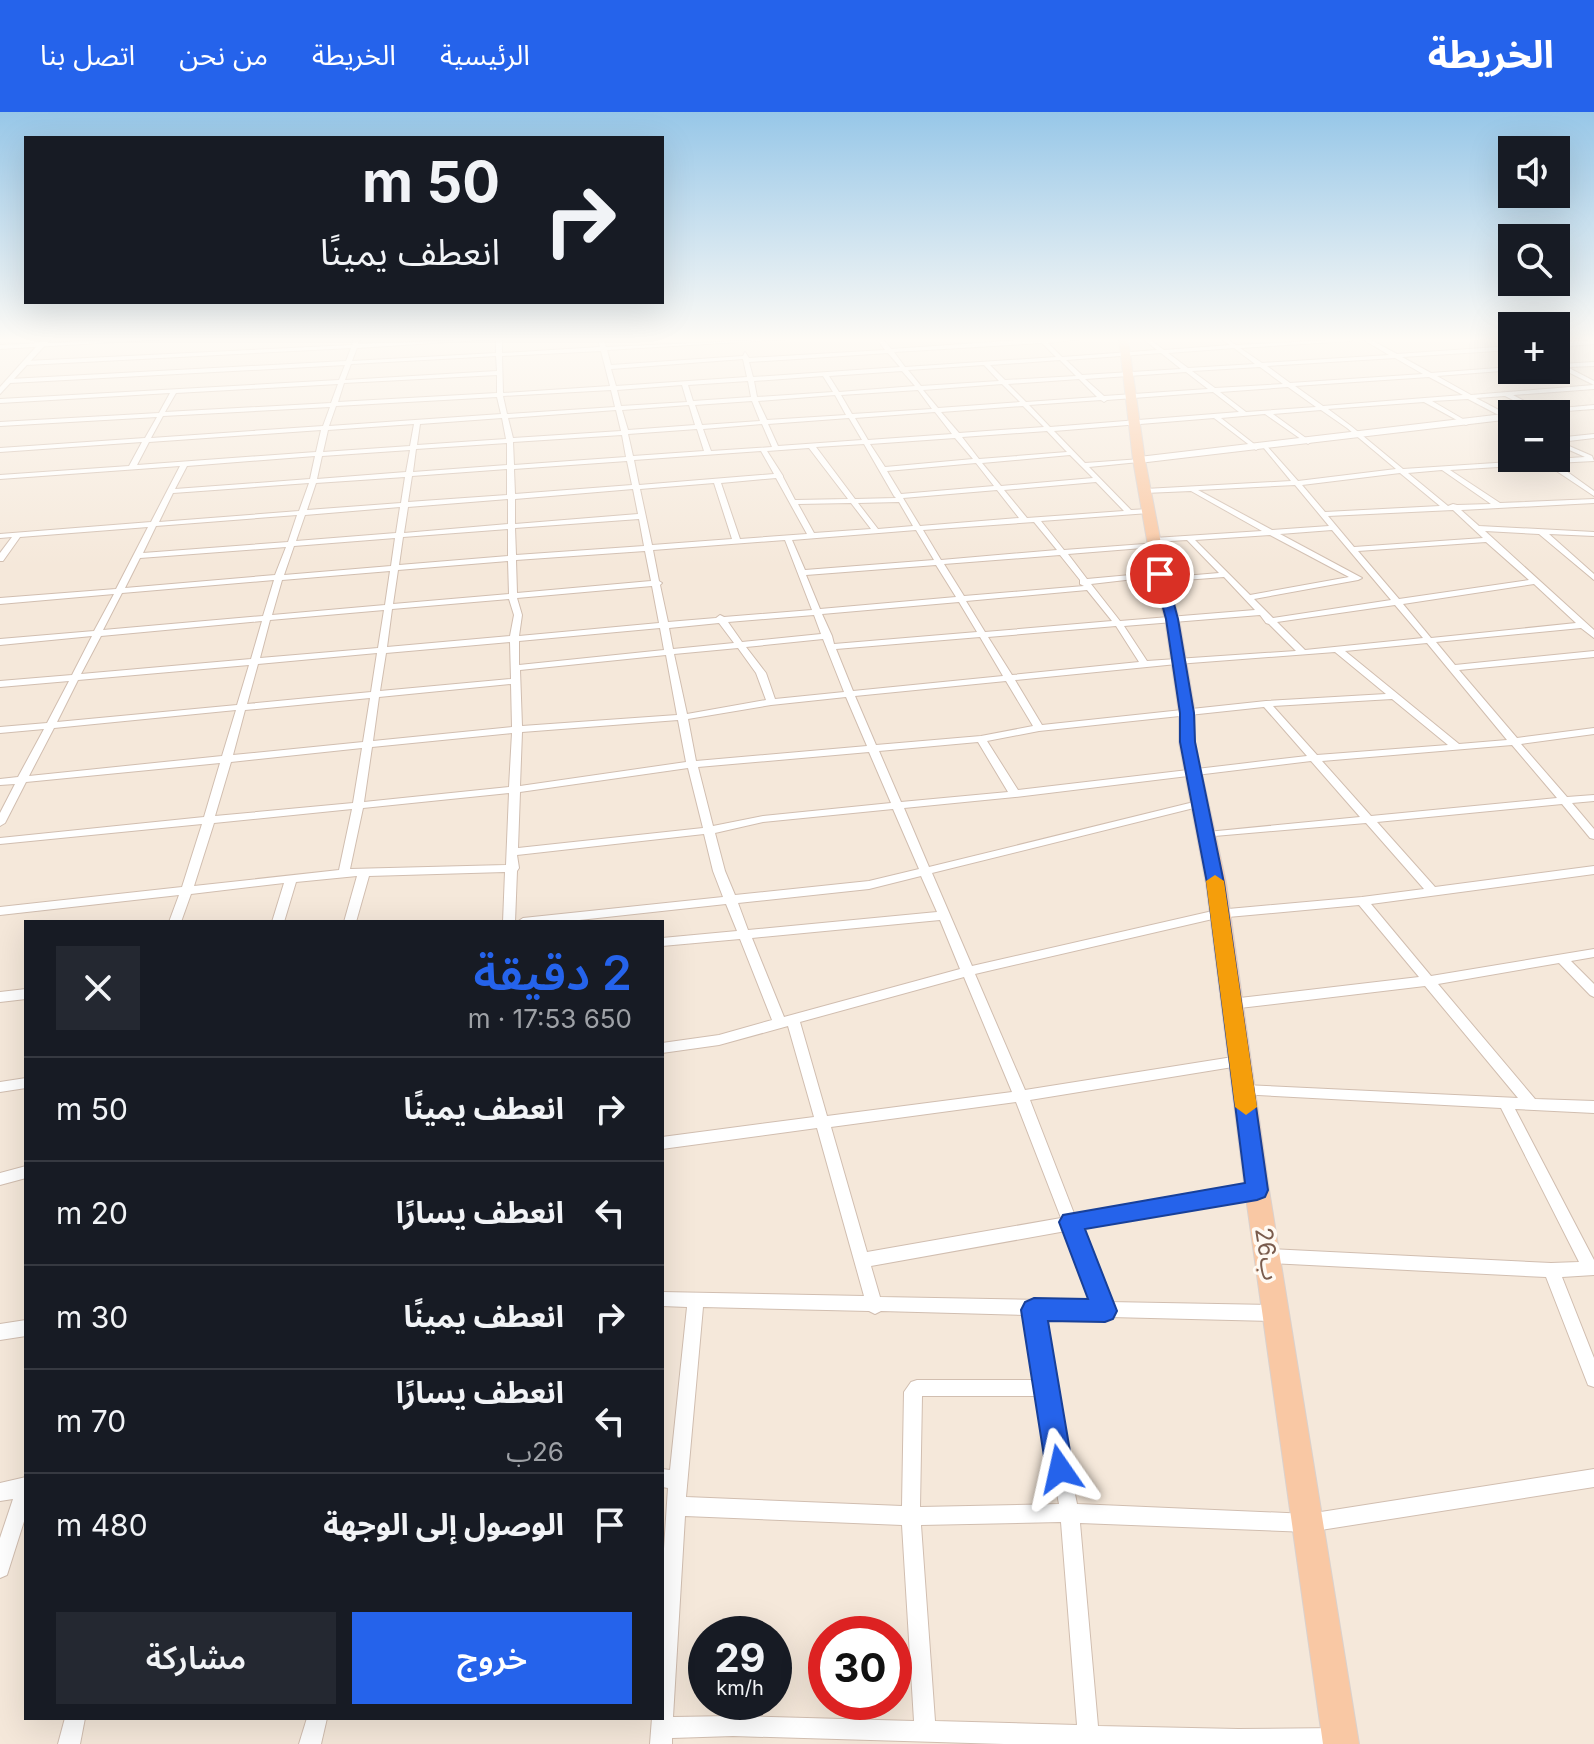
<!DOCTYPE html>
<html lang="ar">
<head>
<meta charset="utf-8">
<style>
	:root { --surface:#171b24; --page:#242831; --text:#f1f3f6; --muted:#9ea1a6; --line:#363941; --accent:#2563eb }
	body { margin:0; font-family:Inter,"Noto Sans Arabic",sans-serif; background:var(--page); color:var(--text); direction:rtl; height:100vh; display:flex; flex-direction:column; font-size:30px; white-space:nowrap }
	* { box-sizing:border-box; margin:0 }
	p { font-size:26px; color:var(--muted) }
	.icon { flex:none; width:44px; height:44px; fill:none; stroke:currentColor; stroke-width:2; stroke-linecap:round; stroke-linejoin:round }
	.map { position:relative; flex:1; overflow:hidden; direction:ltr }
	.panel { position:absolute; left:24px; top:808px; width:640px; height:800px; display:flex; flex-direction:column; background:var(--surface); border-radius:0px; box-shadow:0 8px 32px #0002; direction:rtl }
	.panel>* { flex:none }
	.hud { position:absolute; left:24px; top:24px; width:640px; height:168px; border-radius:0px; box-shadow:0 8px 32px #0002; direction:rtl; background:#171b24; color:var(--text); overflow:hidden }
	.controls { position:absolute; left:1498px; top:24px; display:grid; gap:16px }
	.controls a { display:grid; place-items:center; width:72px; height:72px; border-radius:0px; background:var(--surface); box-shadow:0 8px 32px #0002; font-size:40px }
	.speed { position:absolute; left:688px; top:1504px; display:flex; gap:16px; font-size:40px; font-weight:700; text-align:center }
	.speed>* { display:grid; place-content:center; width:104px; height:104px; border-radius:50%; background:var(--surface); box-shadow:0 8px 32px #0002; line-height:1 }
	.speed small { font-size:20px; font-weight:400 }
	.speed .limit { border:12px solid #d22; background:#fff; color:#111 }
	.pin { position:absolute; display:grid; place-items:center; width:68px; height:68px; color:#fff; margin:-34px; border:4px solid #fff; border-radius:50%; box-shadow:0 2px 8px #0007 }
	.me { position:absolute; width:88px; margin:-44px; rotate:349deg; stroke-linejoin:round; filter:drop-shadow(0 0 6px #0008) }
	.turn { display:flex; align-items:center; gap:28px; height:168px; padding:0 32px; font-size:36px }
	.turn .icon { width:104px; height:104px; stroke-width:2.5 }
	.turn b { display:block; font-size:56px; line-height:68px }
	.round { display:grid; place-items:center; flex:none; width:84px; height:84px; border-radius:0px; background:var(--page) }
	.summary { display:flex; align-items:center; justify-content:space-between; height:136px; padding:0 32px }
	h1 { font-size:48px; font-weight:600; line-height:60px; color:var(--accent) }
	.button { display:flex; gap:16px; margin-top:auto; padding:16px 32px }
	.button a { flex:1; height:92px; border-radius:0px; background:var(--accent); color:#fff; font-size:32px; font-weight:600; line-height:92px; text-align:center }
	.button a+a { background:var(--page); color:var(--text) }
	ul { padding:0; list-style:none }
	li { display:flex; align-items:center; gap:24px; height:104px; padding:0 32px; border-top:2px solid var(--line) }
	li div { flex:1 }
	li b { display:block; font-size:30px }
	li em { font-style:normal }
	header { display:flex; align-items:center; gap:48px; box-sizing:border-box; height:112px; padding:0 40px; background:var(--accent); color:#fff }
	header strong { font-size:38px }
	nav { display:flex; gap:44px; margin-inline-start:auto; font-size:28px }
	.map>svg:first-child { display:block }
</style>
</head>
<body>
<header>
<strong>الخريطة</strong>
<nav><a>الرئيسية</a><a>الخريطة</a><a>من نحن</a><a>اتصل بنا</a></nav>
</header>
<div class="map">
<svg width="1594" height="1632" viewBox="0 0 1594 1632">
	<rect width="100%" height="100%" fill="#fdf6ec"/>
	<path fill="#f5e8da" fill-rule="evenodd" d="M0,227H1512V258H1556V227H1594V1632H0ZM1512,302H1556V346H1512ZM26,810H662V1606H26ZM706,1522H774V1590H706ZM826,1522H894V1590H826Z"/>
	<g fill="none" stroke-linecap="round" stroke-linejoin="round">
		<g stroke="#d1beb0" stroke-width="2">
			<g id="minor">
				<polygon points="133,227 166,227 0,237 0,233"/>
				<path d="M354,227H360L358,232L495,227L357,236L352,249L496,241V227H502V241L600,235L598,227H604L606,235L789,227L607,238L611,253L743,244L745,240L749,246L885,238L877,227H883L891,237L1038,227H1080L1048,231L1062,245L1157,238L1143,227H1149L1164,238L1230,233L1221,227H1227L1236,233L1354,227L1351,229L1240,236L1262,251L1389,243L1362,227H1369L1397,242L1512,234V238L1402,245L1431,261L1512,255V258H1514L1437,264L1471,283L1594,273V277L1513,283L1543,299L1544,300L1541,302L1505,284L1476,286L1512,305V310L1468,287L1432,289L1468,310V312L1466,313L1424,290L1328,297L1351,314L1403,357L1585,345L1556,332V326L1594,322V326L1560,330L1592,344L1594,349L1555,351L1594,379V384L1546,352L1450,358L1500,391L1594,387V391L1461,398L1479,414L1594,420V424L1549,422L1594,462V468L1539,422L1485,419L1594,518V526L1581,516L1436,530L1455,553L1594,539V545L1459,558L1517,626L1594,616V622L1521,632L1567,685L1594,683V689L1572,691L1594,717V727L1590,726L1562,692L1377,710L1435,775L1594,754V762L1371,792L1431,864L1594,837V845L1571,849L1594,872V885L1590,883L1559,851L1438,872L1535,987L1594,989V1001L1515,997L1594,1148V1163L1562,1165L1594,1246V1275L1588,1273L1546,1165L1268,1151L1262,1149L1260,1144L1262,1139L1268,1137L1551,1151L1579,1150L1501,996L1239,982L1237,978L1239,974L1244,973L1518,986L1425,874L1231,897L1226,895L1225,892L1226,889L1231,887L1419,865L1359,793L1217,806L975,862L1025,978L1239,944L1244,945L1246,949L1244,953L1239,954L1030,988L1075,1104L1257,1072L1262,1074L1264,1078L1262,1082L1257,1084L1080,1116L1109,1190L1276,1193L1282,1196L1284,1201L1282,1206L1276,1209L1110,1205L1105,1207L1100,1204L1043,1203L1048,1250L1077,1392L1308,1402L1594,1357V1375L1308,1420L1080,1411L1098,1614L1238,1617L1339,1616L1346,1620L1350,1627L1347,1632H1004L733,1624L672,1626V1632H650L652,1606H662V1467L668,1376L662,1375V1357L670,1358L687,1195L662,1194V1180L864,1184L817,1016L662,1037V1025L814,1005L788,914L719,933L662,941V931L719,923L772,908L740,827L662,834V826L737,819L726,792L561,810H517L523,806L723,785L713,759L704,722L517,743L519,756L517,759L515,810H503L505,760L369,764L356,810H344L357,764L296,770L284,810H272L284,771L191,782L181,810H169L179,783L0,803V795L182,775L202,712L0,732V726L204,705L220,651L26,670L5,711L0,714V701L15,672L0,673V667L18,665L44,617L0,621V615L47,611L69,569L0,575V569L72,563L92,524L0,533V527L94,519L114,482L0,492V486L116,477L148,415L20,425L3,449H0V441L12,425L0,426V422L151,410L180,354L0,367V363L129,354L142,330L0,340V336L145,326L157,305L0,314V310L159,301L170,281L0,291V287L339,268L345,253L10,271L7,269L10,267L346,249L351,236L26,253L23,251L26,249L352,233ZM1042,231L1056,245L905,255L894,240ZM1234,236L1255,252L1188,256L1168,241ZM601,239L610,274L503,281L502,244ZM888,241L900,255L753,265L749,250ZM1161,241L1181,257L1082,263L1066,248ZM496,244L497,259L345,268L351,252ZM1395,246L1423,262L1290,271L1267,254ZM743,247L747,265L616,274L611,257ZM1060,248L1076,264L1005,268L990,253ZM984,253L999,269L921,274L908,258ZM1260,255L1283,272L1215,276L1192,259ZM902,259L915,274L839,280L829,264ZM1186,260L1208,277L1104,284L1085,267ZM497,263V281L338,290L344,271ZM823,264L833,280L757,285L754,269ZM1429,265L1463,283L1323,294L1295,274ZM1079,267L1097,285L1026,290L1008,272ZM748,269L751,285L693,289L688,273ZM338,272L331,291L165,300L176,281ZM1002,272L1020,290L938,296L923,278ZM682,273L687,290L621,294L617,278ZM1288,275L1316,295L1246,300L1220,280ZM611,278L615,295L507,302L503,284ZM918,278L932,297L852,302L841,283ZM1213,280L1239,300L1050,315L1029,293L1101,288L1104,290L1107,288ZM835,283L846,303L767,308L758,289ZM497,285L501,302L329,314L336,294ZM752,289L760,309L702,313L695,293ZM689,293L695,313L628,318L622,298ZM1023,294L1044,315L959,321L941,300ZM330,295L323,314L151,326L163,304ZM616,298L621,319L513,326L508,306ZM1321,298L1347,316L1396,357L1298,369L1266,333L1263,335L1291,369L1145,377L1141,379L1145,381L1191,379L1262,419L1154,426L1150,428L1154,430L1187,428L1219,461L1161,466L1157,468L1158,470L1224,465L1255,498L1120,509L1091,472L1160,464H1163V460L1087,467L1068,442L1155,435L1159,433L1158,431L1064,438L1041,409L1149,401L1153,399L1149,397L1131,398L1089,355L1139,350L1142,348L1141,347L1085,351L1054,319L1214,306L1256,338L1259,336L1258,335L1221,306L1265,302L1308,332L1311,330L1310,329L1273,302ZM935,300L952,322L868,328L855,306ZM502,306L506,327L417,333L420,312ZM849,306L862,328L778,334L768,312ZM414,312L410,334L323,340L328,318ZM762,312L772,335L711,339L703,317ZM697,317L704,339L633,344L628,322ZM321,318L316,340L137,353L149,330ZM1047,319L1067,340L979,347L962,325ZM622,323L626,345L514,353L513,330ZM955,326L973,347L885,355L870,332ZM507,331V353L413,360L416,337ZM864,332L894,384L896,386L855,387L816,335ZM809,336L848,387L795,388L783,365V364L767,339ZM410,338L406,360L317,367L322,344ZM761,339L774,362L639,373L634,348ZM1070,343L1093,366L1001,374L982,351ZM315,344L310,367L175,377L187,354ZM627,349L632,373L515,382L514,357ZM976,351L994,374L901,382L887,359ZM507,357V383L408,390L412,364ZM1442,358L1491,392L1457,393L1453,392L1448,394L1408,361ZM1400,361L1440,394L1325,400L1302,373ZM405,365L401,391L307,398L316,371ZM776,366L807,422L740,427L721,371ZM1096,370L1124,399L1027,406L1004,378ZM309,371L299,399L159,410L173,381ZM714,371L732,427L652,433L640,377ZM1295,373L1329,414L1272,418L1198,378ZM633,377L638,402L515,412V387ZM997,378L1019,406L920,414L903,386ZM508,387V412L404,421L408,395ZM899,390L913,414L878,417L858,391ZM851,391L871,417L814,421L798,392ZM400,395L396,421L296,429L305,403ZM1453,398L1483,426L1354,435L1328,404ZM297,403L288,430L143,441L156,414ZM639,407L644,434L516,443L515,416ZM1034,410L1057,438L941,448L923,418ZM508,417V444L399,453L403,425ZM916,418L934,448L805,458L792,428ZM1332,418L1391,488L1273,506L1254,487L1358,468L1362,466L1280,422ZM1270,423L1349,465L1250,483L1195,428ZM395,426L391,454L284,463L294,434ZM785,428L812,498L724,505L720,503L716,506L668,510L660,473L662,471L659,469L653,438ZM1486,430L1529,468L1399,487L1358,439ZM286,435L275,463L125,476L140,446ZM645,439L651,469L517,481L516,448ZM1060,443L1080,468V472L1084,474L964,484L944,452ZM508,449L509,482L393,492L398,458ZM936,453L956,485L820,497L806,463ZM390,459L385,493L272,503L282,468ZM274,468L263,504L103,518L122,481ZM1534,472L1576,511L1431,526L1403,492ZM652,474L659,511L519,524L522,503L517,486ZM1087,478L1112,509L985,520L966,489ZM509,487L514,503L510,524L387,535L392,497ZM959,490L977,520L834,532L832,524L822,502ZM1395,493L1423,526L1305,538L1277,510ZM384,498L378,536L260,546L270,508ZM814,503L821,522L742,530L728,510ZM1260,503L1266,511L1269,512L1296,539L1147,549L1124,514ZM262,509L251,547L81,562L101,524ZM719,511L734,531L673,537L669,516ZM1116,514L1139,550L1012,563L988,525ZM660,516L664,538L519,553V529ZM980,525L1003,564L853,579L836,537ZM823,527L844,580L775,587L766,561L746,535ZM510,530L511,567L380,579L386,541ZM1427,531L1507,628L1459,632L1345,539ZM738,536L756,561L766,588L687,602L674,542ZM1335,540L1386,582L1266,589L1042,613L1015,568L1177,552ZM377,541L371,580L247,592L258,552ZM666,543L677,603L522,614L520,558ZM249,553L237,593L57,610L78,568ZM1006,569L1033,614L981,624L876,633L855,584ZM511,572L512,615L373,629L379,585ZM846,585L867,634L696,649L688,607L771,593ZM370,586L363,630L233,643L245,598ZM1392,587L1448,633L1317,643L1273,594ZM1264,595L1307,644L1018,678L987,629L1039,619ZM236,598L222,644L29,664L54,616ZM678,608L686,650L520,674L522,620ZM512,621L509,675L364,690L372,635ZM978,630L1008,680L901,690L879,639ZM1512,633L1557,686L1371,704L1322,649ZM362,636L353,691L215,704L231,650ZM869,640L891,691L763,704L713,714L698,655ZM1311,649L1360,705L1207,720L1202,723L1203,725L1366,711L1424,777L1362,785L1217,798L972,854L932,761L1206,693L1207,691L1202,688L929,755L904,696L1015,685ZM688,656L703,716L518,736L520,680ZM509,681L506,753L350,757L363,696ZM352,697L339,758L194,774L214,711ZM893,697L919,757L869,769L735,783L725,759L715,721L763,710ZM921,764L937,800L748,818L738,791L869,777ZM940,808L960,857L784,905L752,826ZM964,865L1012,980L827,1004L800,910ZM1016,990L1061,1106L867,1140L831,1015ZM1066,1119L1093,1189L880,1185L871,1154ZM703,1195L869,1199L875,1202L881,1199L1026,1203L1035,1268H917L911,1270L904,1280L902,1394L686,1385ZM922,1284H1038L1059,1392L920,1395ZM685,1404L902,1413L914,1609L733,1604L673,1605ZM1061,1410L1077,1613L935,1609L921,1413Z"/>
				<polygon points="1594,228 1594,232 1556,235 1556,231"/>
				<polygon points="1556,250 1561,252 1594,250 1594,254 1567,255 1594,269 1594,273 1556,254"/>
				<polygon points="26,877 26,887 0,890 0,880"/>
				<polygon points="26,966 26,976 0,980 0,970"/>
				<polygon points="26,1054 26,1066 0,1073 0,1061"/>
				<polygon points="26,1208 26,1224 0,1228 0,1212"/>
				<polygon points="26,1365 26,1403 7,1463 0,1466 0,1426 13,1387 0,1389 0,1371"/>
				<polygon points="65,1606 85,1606 80,1632 58,1632"/>
				<polygon points="307,1606 327,1606 321,1632 299,1632"/>
			</g>
		</g>
		<g stroke="#d1beb0" stroke-width="2">
			<g id="tertiary">
				<polygon points="43,227 51,227 0,282 0,275"/>
				<polygon points="1594,293 1594,297 1524,302 1528,299"/>
				<polygon points="1512,301 1514,302 1512,307 1139,351 1134,348 1139,345"/>
			</g>
		</g>
		<g stroke="#dad1cd" stroke-width="2">
			<polygon id="trunk" points="1119,227 1128,227 1145,348 1168,468 1179,507 1195,601 1195,630 1226,771 1269,1078 1359,1632 1323,1632 1245,1078 1206,771 1179,630 1179,601 1165,507 1154,468 1133,348"/>
		</g>
		<use href="#minor" fill="#fff" fill-rule="evenodd"/>
		<use href="#tertiary" fill="#fff" fill-rule="evenodd"/>
		<use href="#trunk" fill="#f9c8a4" fill-rule="evenodd"/>
	</g>
	<linearGradient id="sky" x2="0" y2="1"><stop stop-color="#97c7e8"/><stop offset="0.5" stop-color="#fefbf6"/><stop offset="1" stop-color="#fefbf6" stop-opacity="0"/></linearGradient>
	<rect width="1594" height="455" fill="url(#sky)"/>
	<polygon fill="#2563eb" stroke="#184099" stroke-width="2" points="1160,458 1166,462 1178,507 1194,601 1195,630 1224,771 1268,1078 1265,1085 1257,1088 1085,1117 1117,1199 1113,1207 1105,1210 1048,1209 1073,1357 1069,1367 1060,1371 1050,1367 1046,1357 1021,1198 1025,1190 1034,1186 1088,1187 1059,1110 1063,1103 1245,1071 1207,771 1180,630 1180,601 1166,507 1154,462"/>
	<polygon fill="#f59e0b" points="1215,763 1224,769 1257,995 1246,1003 1235,995 1206,769"/>
	<g text-anchor="middle" stroke-width="7" stroke-linejoin="round" paint-order="stroke">
		<g font-size="24" fill="#7a5c4d" stroke="#fffaf3">
			<text transform="translate(1267 1142) rotate(81)" y="8">26ب</text>
		</g>
	</g>
</svg>
<div class="controls">
<a><svg class="icon" aria-label="sound" viewBox="0 0 24 24"><path d="M4 9h4l5-4v14l-5-4H4zM17 9q2 3 0 6"/></svg></a>
<a><svg class="icon" aria-label="search" viewBox="0 0 24 24"><circle cx="10" cy="10" r="6"/><path d="M15 15l6 6"/></svg></a>
<a>+</a>
<a>−</a>
</div>
<div class="speed"><div>29<small>km/h</small></div><div class="limit">30</div></div>
<div class="pin" style="left:1160px;top:462px;background:#d93025"><svg class="icon" aria-label="arrive" viewBox="0 0 24 24"><path d="M6 21V4h12l-3 4 3 4H6"/></svg></div>
<svg class="me" style="left:1060px;top:1357px" viewBox="-20 -20 40 40"><path d="M0-17L14 15 0 8-14 15z" fill="#2563eb" stroke="#fff" stroke-width="4"/></svg>
<div class="hud">
<div class="turn"><svg class="icon" aria-label="right" viewBox="0 0 24 24"><path d="M7 20v-9h11M14 6l5 5-5 5"/></svg><div><b>50 m</b>انعطف يمينًا</div></div>
</div>
<section class="panel">
<div class="summary"><div><h1>2 دقيقة</h1><p>650 m · 17:53</p></div><a class="round"><svg class="icon" aria-label="close" viewBox="0 0 24 24"><path d="M6 6l12 12M18 6L6 18"/></svg></a></div>
<ul>
<li><svg class="icon" aria-label="right" viewBox="0 0 24 24"><path d="M7 20v-9h11M14 6l5 5-5 5"/></svg><div><b>انعطف يمينًا</b></div><em>50 m</em></li>
<li><svg class="icon" aria-label="left" viewBox="0 0 24 24"><path d="M17 20v-9H6M10 6l-5 5 5 5"/></svg><div><b>انعطف يسارًا</b></div><em>20 m</em></li>
<li><svg class="icon" aria-label="right" viewBox="0 0 24 24"><path d="M7 20v-9h11M14 6l5 5-5 5"/></svg><div><b>انعطف يمينًا</b></div><em>30 m</em></li>
<li><svg class="icon" aria-label="left" viewBox="0 0 24 24"><path d="M17 20v-9H6M10 6l-5 5 5 5"/></svg><div><b>انعطف يسارًا</b><p>26ب</p></div><em>70 m</em></li>
<li><svg class="icon" aria-label="arrive" viewBox="0 0 24 24"><path d="M6 21V4h12l-3 4 3 4H6"/></svg><div><b>الوصول إلى الوجهة</b></div><em>480 m</em></li>
</ul>
<div class="button"><a>خروج</a><a>مشاركة</a></div>
</section>
</div>
</body>
</html>
